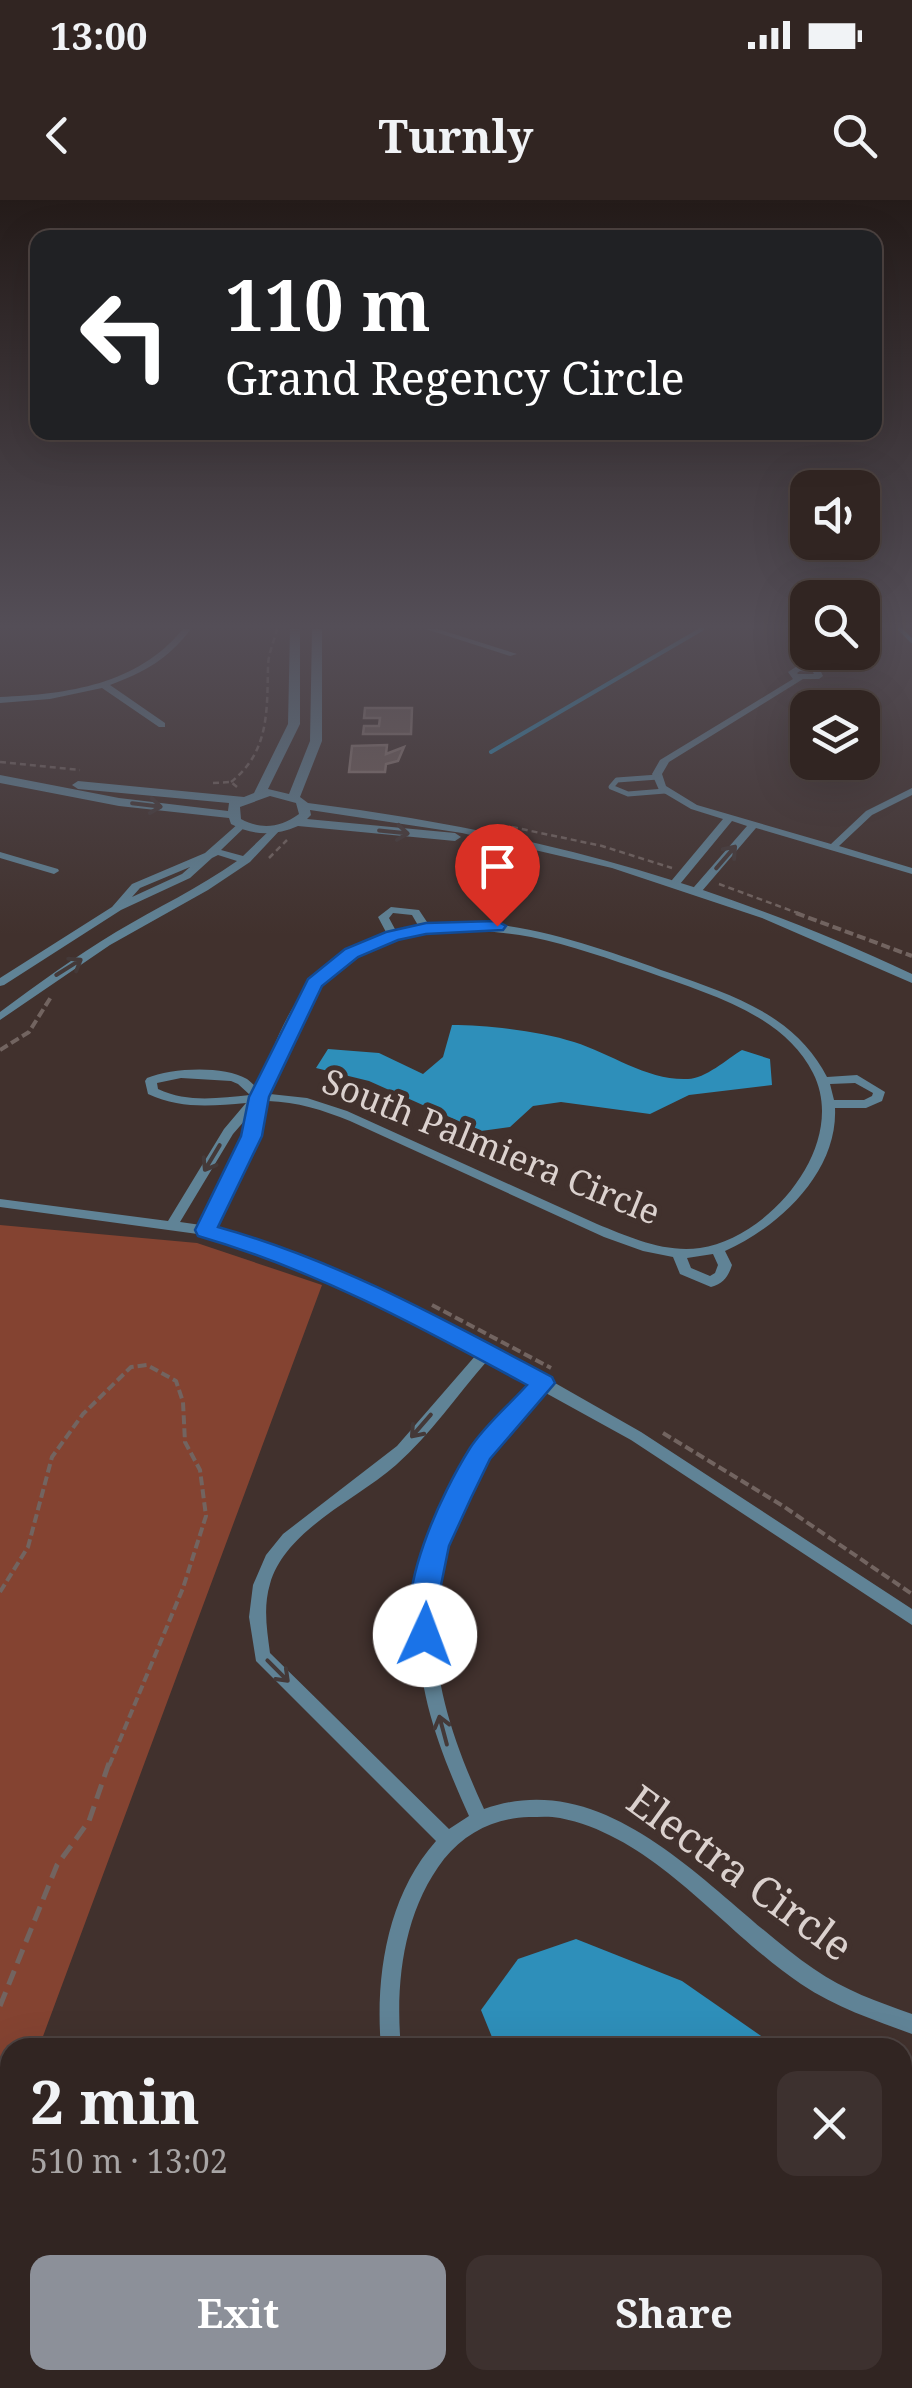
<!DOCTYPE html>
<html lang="en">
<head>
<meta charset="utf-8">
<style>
	:root { --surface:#312522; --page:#3d312f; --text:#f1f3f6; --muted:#a8a5a5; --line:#4c4240; --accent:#8c9099 }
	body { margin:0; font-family:"Noto Serif",serif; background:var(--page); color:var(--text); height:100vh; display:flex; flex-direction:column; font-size:38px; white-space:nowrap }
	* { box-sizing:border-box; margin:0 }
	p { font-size:32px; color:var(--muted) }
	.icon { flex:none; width:55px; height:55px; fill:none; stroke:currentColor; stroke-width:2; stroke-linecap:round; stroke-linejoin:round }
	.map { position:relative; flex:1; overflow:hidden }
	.panel { position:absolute; left:0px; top:1838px; width:912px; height:352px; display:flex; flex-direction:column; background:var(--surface); border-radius:30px 30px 0 0; box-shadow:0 10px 40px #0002,0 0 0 2px var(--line) }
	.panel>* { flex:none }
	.banner { position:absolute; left:30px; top:30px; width:852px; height:210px; border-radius:20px; box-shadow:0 10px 40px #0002,0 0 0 2px var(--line); background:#202124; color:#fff; overflow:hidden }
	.controls { position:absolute; left:790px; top:270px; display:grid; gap:20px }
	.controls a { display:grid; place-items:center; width:90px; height:90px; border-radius:20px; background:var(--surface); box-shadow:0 10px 40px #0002,0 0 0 2px var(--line); font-size:50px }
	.pin { position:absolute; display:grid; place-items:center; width:85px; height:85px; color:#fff; margin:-102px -42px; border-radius:50% 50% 50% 0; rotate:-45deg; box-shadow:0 0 10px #0007 }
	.pin .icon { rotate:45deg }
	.me { position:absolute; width:110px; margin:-55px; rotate:2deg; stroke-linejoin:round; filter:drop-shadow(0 0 8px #0008) }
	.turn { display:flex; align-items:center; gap:35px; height:210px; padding:0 30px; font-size:45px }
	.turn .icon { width:130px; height:130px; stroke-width:2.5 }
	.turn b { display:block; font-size:70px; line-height:85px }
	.round { display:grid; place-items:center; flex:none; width:105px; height:105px; border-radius:20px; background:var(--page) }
	.headline { display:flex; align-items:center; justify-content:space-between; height:170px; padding:0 30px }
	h1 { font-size:60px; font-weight:700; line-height:75px }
	.action { display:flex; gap:20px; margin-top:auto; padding:20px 30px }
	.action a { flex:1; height:115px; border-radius:20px; background:var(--accent); color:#fff; font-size:40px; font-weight:700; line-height:115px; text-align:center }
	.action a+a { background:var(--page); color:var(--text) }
	.status { display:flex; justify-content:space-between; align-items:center; height:70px; padding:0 50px; background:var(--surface); direction:ltr }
	.status svg { height:28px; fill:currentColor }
	header { display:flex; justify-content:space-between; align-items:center; height:130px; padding:0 30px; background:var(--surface); font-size:45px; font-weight:700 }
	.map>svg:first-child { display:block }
</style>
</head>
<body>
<div class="status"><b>13:00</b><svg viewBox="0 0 49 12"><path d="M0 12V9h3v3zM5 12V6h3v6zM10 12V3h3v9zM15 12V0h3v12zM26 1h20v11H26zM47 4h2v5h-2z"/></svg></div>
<header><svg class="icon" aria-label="back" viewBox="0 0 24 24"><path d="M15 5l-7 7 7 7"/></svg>Turnly<svg class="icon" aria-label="search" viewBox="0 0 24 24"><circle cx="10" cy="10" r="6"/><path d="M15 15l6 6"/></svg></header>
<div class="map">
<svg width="912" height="2188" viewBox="0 0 912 2188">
	<rect width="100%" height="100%" fill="#41312d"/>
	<polygon fill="#844331" points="0,1025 197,1043 322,1085 39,1847 10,1848 10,1927 0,1954"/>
	<g fill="#2e8fba">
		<path d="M452,825C487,825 540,831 574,842C612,854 648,881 688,879C705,879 727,859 742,850L770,859L772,885L689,895L650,914L561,902L533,906L510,927L481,931L369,881L316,868L328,849L379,853L423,874L443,857Z"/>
		<polygon points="576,1739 682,1781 777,1847 496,1847 481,1810 518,1759"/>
		<polygon points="903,1928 912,1934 912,2188 839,2188 838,2180 902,2180"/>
	</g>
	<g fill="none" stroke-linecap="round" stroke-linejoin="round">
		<g stroke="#2e8fba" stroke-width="4">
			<polyline points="900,429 912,441"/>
			<polyline points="491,552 702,429"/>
		</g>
	</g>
	<g fill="#73615d" stroke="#8c7a75" stroke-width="2.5">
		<polygon points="365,508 412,508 411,534 363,534 364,526 379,526 380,518 364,518"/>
		<polygon points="387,545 386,554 404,547 398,561 386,564 385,572 349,572 352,546"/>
	</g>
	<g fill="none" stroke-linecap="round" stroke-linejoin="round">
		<g stroke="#726460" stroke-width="2.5" stroke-dasharray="6 4" stroke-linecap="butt">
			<polyline points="0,562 80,570"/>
			<path d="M231,582C269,552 267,512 268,467C268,454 274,442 277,429"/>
			<polyline points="213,583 231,582 237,587"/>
			<polyline points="512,627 602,646 672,668"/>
			<polyline points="269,658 287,640"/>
			<polyline points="719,684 803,715"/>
		</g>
		<g stroke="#726460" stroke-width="4" stroke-dasharray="9 4" stroke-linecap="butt">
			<polyline points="796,713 912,756"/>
			<polyline points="0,850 29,832 51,797"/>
			<polyline points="432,1105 551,1168"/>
			<polyline points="663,1233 783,1306 912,1394"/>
			<polyline points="0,1392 28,1347 52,1257 83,1214 131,1167 147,1165 176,1181 183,1202 185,1242 200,1270 206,1316 183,1388 109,1566"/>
		</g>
		<polyline stroke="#726460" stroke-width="5" stroke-dasharray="15 8" stroke-linecap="butt" points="0,1806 57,1665 89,1621 109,1563"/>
		<polyline stroke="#608396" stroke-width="5" points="658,577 617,580 611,587 628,594 665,591"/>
		<g fill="#608396" fill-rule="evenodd">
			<path d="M183,429H191C168,459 145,472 110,485L165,523V527H159L102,488L50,499L0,503V497C68,494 137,485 183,429Z"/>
			<polygon points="426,429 438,429 517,454 510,456"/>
			<path d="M799,465L819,468L823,476L819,479H803L669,562L662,574L666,586L697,605L831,644L866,611L912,588V595L872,615L839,646L912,668V674L756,628L702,691H694V687L747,626L732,621L680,684H672V680L723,619L691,609L659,590L652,574L660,560L793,479L788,472ZM800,471L813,472L814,474H798L797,473Z"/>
			<path d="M239,623L247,625L221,650L243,656L273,627L281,629L250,662L208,690L110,745L0,820V812C38,784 76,756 116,732C156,708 199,688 237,661L218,655L212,658L190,678L121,710L4,785L0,786V778L112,707L132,684L205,653ZM190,667L182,674L132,697L140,688Z"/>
			<polygon points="0,652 58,669 59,671 54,674 0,658"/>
			<path d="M391,707L419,710L429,725C504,712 600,748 670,773C706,786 744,798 776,820C798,835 815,854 827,877L857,875L885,892L882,901L866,908H835C838,972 779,1027 725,1051L732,1065C728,1077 724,1083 711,1087L680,1074L673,1057L643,1051L604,1037L350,921C323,910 297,902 268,901L249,958L213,1028L270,1044L381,1090L548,1179L641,1232L912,1409V1425L631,1240L544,1192C523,1214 499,1236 483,1262C470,1281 462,1304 454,1326C416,1428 440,1513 484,1609C615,1562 719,1705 814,1769C844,1790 878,1802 912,1814V1834C874,1820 835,1807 801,1784C723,1732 656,1637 560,1618C550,1616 539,1617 529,1617C495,1618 466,1632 444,1659C403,1712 395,1784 401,1848H381C375,1777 387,1696 436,1641L256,1461L249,1417L253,1385L266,1355L283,1334L397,1246L476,1155L371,1096L260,1050L205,1035L0,1007V999L168,1021L224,929L246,903C211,906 180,909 148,894L145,881L147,878C171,868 223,865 247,879C250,881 256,887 259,890C276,834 297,781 351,750C362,743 375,739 387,734L378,717ZM393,713L412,715L419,727L396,731L389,718ZM440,730C470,730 500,731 531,737C571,745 609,759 648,772C705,793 783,813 813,873C849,944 770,1038 700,1048C664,1053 629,1037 597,1024L347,911L307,898L270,894C285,844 298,802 340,768C358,754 379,742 401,737C414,733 427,732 440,730ZM181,878L231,881L238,884L250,895C218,898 188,903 158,889L157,883ZM855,883L873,893L872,896L864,900H834L830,884ZM253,911L237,958L201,1025L180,1022L233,934ZM713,1054L718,1065L715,1073L710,1076L691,1068L687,1058ZM487,1161L532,1185C513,1206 492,1226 475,1249C460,1270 451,1295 442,1318C398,1431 421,1510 469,1616L449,1629L270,1453C267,1430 263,1407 270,1384C285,1330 356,1300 396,1265C431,1234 457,1195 487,1161Z"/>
			<polygon points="221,2180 243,2180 243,2188 219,2188"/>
			<polygon points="675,2180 698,2180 702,2188 678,2188"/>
		</g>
		<path fill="#608396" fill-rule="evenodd" d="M290,429H300V524L268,589L289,594L310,541L312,429H322V541L300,597L308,603C524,630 714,681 912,774V783L762,718L612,668L462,633L310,610L311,615L307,619L455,633L461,637L455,641L298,626C275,636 253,636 231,624L229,618L119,606L0,583V575L119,598L228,611L229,603L78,589L72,585L78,581L244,597L254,593L288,524ZM270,596L296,603L299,614C280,628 261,630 241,619L240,607Z"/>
	</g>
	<defs><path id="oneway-shaft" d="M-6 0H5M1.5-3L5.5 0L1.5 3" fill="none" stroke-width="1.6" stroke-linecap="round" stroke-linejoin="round" transform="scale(2.5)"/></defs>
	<g stroke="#443938">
		<use href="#oneway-shaft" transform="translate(147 605) rotate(7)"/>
		<use href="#oneway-shaft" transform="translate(394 632) rotate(6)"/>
		<use href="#oneway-shaft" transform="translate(726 657) rotate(-49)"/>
		<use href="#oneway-shaft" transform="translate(69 767) rotate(-32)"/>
		<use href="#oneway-shaft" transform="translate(212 958) rotate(121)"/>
		<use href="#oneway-shaft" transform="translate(421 1226) rotate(131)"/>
		<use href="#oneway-shaft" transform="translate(278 1471) rotate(45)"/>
		<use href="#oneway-shaft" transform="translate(443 1530) rotate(-105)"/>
	</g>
	<linearGradient id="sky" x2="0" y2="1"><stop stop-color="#241b19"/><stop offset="0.58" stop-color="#544e57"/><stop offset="1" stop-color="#544e57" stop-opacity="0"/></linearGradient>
	<rect width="912" height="735" fill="url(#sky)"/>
	<path fill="#1a73e8" stroke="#114b97" stroke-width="2.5" d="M497,721L506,726L503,730L426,734L398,740L358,757L322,786L269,897L262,936L218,1027C337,1060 443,1119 552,1177L555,1183L490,1259L471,1298L449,1346L438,1400L439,1435L435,1444L425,1447L416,1444C392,1395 443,1291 470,1248C485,1225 509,1205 527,1185C420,1127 316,1070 198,1036L195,1030L241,936L249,897L308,779L345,749L386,732L426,723Z"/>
	<g text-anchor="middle" stroke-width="10" stroke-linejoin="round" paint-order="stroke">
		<g font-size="35" fill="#dbd1ce" stroke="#41312d">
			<text transform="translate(491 947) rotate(22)" y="12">South Palmiera Circle</text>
		</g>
		<g font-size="42" fill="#dbd1ce" stroke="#41312d">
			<text transform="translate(740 1673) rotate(36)" y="15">Electra Circle</text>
		</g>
	</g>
</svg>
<div class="controls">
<a><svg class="icon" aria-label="sound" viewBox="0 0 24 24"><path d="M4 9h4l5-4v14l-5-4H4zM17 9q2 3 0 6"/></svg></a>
<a><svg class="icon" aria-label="search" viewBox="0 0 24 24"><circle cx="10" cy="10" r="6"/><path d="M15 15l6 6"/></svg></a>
<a><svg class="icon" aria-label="layers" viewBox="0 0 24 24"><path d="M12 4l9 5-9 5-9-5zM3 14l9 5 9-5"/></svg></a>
</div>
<div class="pin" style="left:497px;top:726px;background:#d93025"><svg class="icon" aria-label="arrive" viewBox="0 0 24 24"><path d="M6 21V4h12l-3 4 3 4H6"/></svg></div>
<svg class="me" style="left:425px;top:1435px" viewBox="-20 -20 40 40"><circle r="19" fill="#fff"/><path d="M0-13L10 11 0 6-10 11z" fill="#1a73e8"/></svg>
<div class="banner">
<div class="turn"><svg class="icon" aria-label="left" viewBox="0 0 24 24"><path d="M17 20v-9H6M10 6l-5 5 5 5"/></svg><div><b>110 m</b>Grand Regency Circle</div></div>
</div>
<section class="panel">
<div class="headline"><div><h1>2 min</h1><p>510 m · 13:02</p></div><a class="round"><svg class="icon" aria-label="close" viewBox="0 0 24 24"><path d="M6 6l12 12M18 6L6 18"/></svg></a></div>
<div class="action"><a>Exit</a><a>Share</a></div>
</section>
</div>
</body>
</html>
